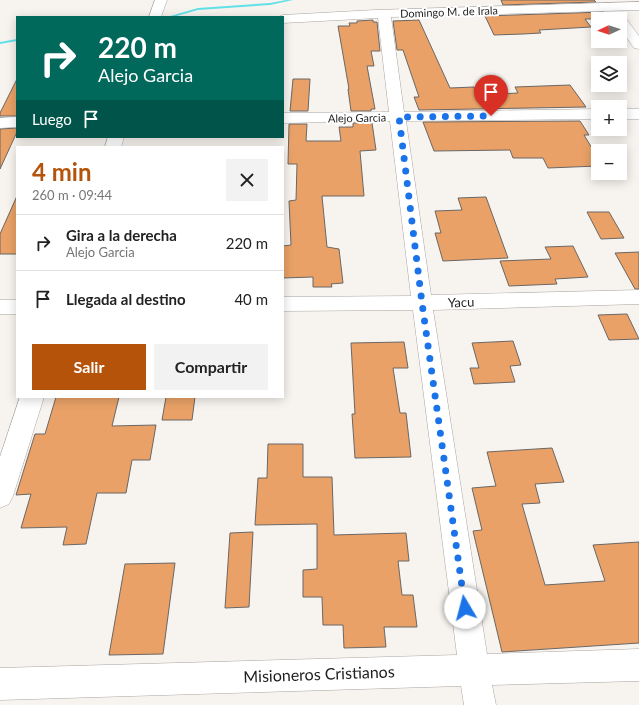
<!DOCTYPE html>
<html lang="es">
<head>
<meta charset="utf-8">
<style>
	:root { --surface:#fff; --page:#f2f2f2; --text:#222; --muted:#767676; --line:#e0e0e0; --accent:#b45309 }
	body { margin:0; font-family:Lato,sans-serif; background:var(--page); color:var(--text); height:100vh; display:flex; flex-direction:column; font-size:15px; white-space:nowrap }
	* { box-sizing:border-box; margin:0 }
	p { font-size:13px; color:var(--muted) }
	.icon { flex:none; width:22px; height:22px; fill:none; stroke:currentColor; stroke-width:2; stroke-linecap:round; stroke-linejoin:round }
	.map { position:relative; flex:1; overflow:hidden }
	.drawer { position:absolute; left:16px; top:146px; width:268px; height:252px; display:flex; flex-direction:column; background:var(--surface); border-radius:0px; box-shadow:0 2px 10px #0003 }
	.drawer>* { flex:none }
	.top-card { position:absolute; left:16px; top:16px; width:268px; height:122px; border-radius:0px; box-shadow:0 2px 10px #0003; background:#00695c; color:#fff; overflow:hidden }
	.needle { width:26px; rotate:266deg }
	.fabs { position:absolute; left:591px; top:12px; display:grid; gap:8px }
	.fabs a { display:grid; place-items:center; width:36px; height:36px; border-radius:0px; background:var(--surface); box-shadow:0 2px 10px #0003; font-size:20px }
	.pin { position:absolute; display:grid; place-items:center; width:34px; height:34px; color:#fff; margin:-41px -17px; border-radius:50% 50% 50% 0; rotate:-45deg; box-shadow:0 0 4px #0007 }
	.pin .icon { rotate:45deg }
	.me { position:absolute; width:44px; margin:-22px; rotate:352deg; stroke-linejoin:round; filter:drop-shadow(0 0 3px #0008) }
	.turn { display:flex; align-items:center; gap:14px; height:84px; padding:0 16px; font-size:18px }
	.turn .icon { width:52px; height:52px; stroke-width:2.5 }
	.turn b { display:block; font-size:28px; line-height:34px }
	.then { display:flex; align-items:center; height:38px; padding:0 16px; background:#0003; gap:8px; font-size:15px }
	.round { display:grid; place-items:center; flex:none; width:42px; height:42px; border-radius:0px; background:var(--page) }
	.summary { display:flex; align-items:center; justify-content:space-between; height:68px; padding:0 16px }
	h1 { font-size:24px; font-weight:700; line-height:30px; color:var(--accent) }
	.button { display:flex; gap:8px; margin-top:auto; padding:8px 16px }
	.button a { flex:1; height:46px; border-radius:0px; background:var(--accent); color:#fff; font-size:16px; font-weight:700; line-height:46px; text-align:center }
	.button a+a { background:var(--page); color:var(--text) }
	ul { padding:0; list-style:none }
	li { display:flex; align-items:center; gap:12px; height:56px; padding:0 16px; border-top:1px solid var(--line) }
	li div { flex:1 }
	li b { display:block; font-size:15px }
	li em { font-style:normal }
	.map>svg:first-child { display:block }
</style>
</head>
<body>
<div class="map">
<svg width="639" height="705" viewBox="0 0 639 705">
	<rect width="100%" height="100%" fill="#f7f3ef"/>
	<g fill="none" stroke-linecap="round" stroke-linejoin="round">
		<g fill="#60e1e7" fill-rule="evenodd">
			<polygon points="286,0 293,0 270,5 198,10 173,17 167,17 198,8 270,3"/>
			<polygon points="17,39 17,41 0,44 0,42"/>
		</g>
	</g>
	<g fill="#e9a167" stroke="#6b6764">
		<polygon points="501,0 594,0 596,2 503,5"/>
		<polygon points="604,12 609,19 585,19 591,27 539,30 541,33 523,34 494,35 485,16"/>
		<polygon points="373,20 373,22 377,22 380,51 371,51 374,66 367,66 375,109 371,109 371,111 351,111 348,89 349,89 338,26 350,26 349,23 357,23 357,21"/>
		<polygon points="419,20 450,88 474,87 478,95 518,93 515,87 570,85 586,107 419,110 414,97 419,97 403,50 397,50 393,21"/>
		<polygon points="17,79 17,116 0,116 0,113"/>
		<polygon points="293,79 310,79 308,111 290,111"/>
		<polygon points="580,121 589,135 584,135 598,158 598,166 548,168 543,158 513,158 510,150 434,151 423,122"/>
		<polygon points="353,123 372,123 376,150 360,151 364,196 322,196 327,247 339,249 343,283 331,284 332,287 313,287 313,277 283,278 283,246 291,245 289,201 296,200 297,164 288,164 289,124 307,124 306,141 341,141 339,127 353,127"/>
		<polygon points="17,128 17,132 0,169 0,129"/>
		<polygon points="17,196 17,254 0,254 0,234"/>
		<polygon points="486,197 508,258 443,261 435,233 441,233 435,211 462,210 458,198"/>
		<polygon points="587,212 609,212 624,238 601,239"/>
		<polygon points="573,246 588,277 555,279 557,284 509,286 500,261 551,259 545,247"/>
		<polygon points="639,252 639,289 635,289 615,253"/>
		<polygon points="627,314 639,339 609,340 598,315"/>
		<polygon points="513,341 521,365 510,366 515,382 474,384 470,368 479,368 472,343"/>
		<polygon points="404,342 408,368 393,368 400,413 406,413 411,457 355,458 352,414 355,414 351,343"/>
		<polygon points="56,397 119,397 112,426 156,425 150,460 132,460 126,493 97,493 86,544 63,545 67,527 21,528 31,494 16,495 35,434 45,434"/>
		<polygon points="166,397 195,397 192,420 162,420"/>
		<polygon points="268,444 303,444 303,477 332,477 334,535 406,533 409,561 398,561 402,595 413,595 417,627 384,627 386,647 344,648 343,625 323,625 322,597 303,597 303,570 317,569 317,524 255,525 258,478 267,478"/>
		<polygon points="552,448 564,482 535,484 540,503 522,504 545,585 605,581 593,545 639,542 639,643 502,652 473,531 482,530 472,488 496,486 487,452"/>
		<polygon points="253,532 249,607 225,608 230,533"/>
		<polygon points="175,563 163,654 109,655 125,564"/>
	</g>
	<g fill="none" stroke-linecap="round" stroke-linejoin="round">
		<g stroke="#aaa5a2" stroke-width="1">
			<g id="street">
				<polygon points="155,0 167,0 161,17 149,17"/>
				<polygon points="639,2 639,10 391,17 404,112 598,109 598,119 406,121 431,295 639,290 639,304 433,310 487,654 639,649 639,681 492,685 496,705 464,705 461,686 0,700 0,668 457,655 413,310 283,311 283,297 411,296 390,121 283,123 283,113 389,112 378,18 283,23 283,17 278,17 283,15 375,10"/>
				<polygon points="620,15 624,16 639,36 639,49 634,48 620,28 620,19 614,19 616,16"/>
				<rect x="620" y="109" width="19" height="10"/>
				<polygon points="17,117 17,127 0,128 0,118"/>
				<polygon points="108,137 124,137 121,147 105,147"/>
				<rect x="0" y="300" width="17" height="14"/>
				<polygon points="20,397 44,397 13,496 9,504 0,508 0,457"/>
			</g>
		</g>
		<use href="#street" fill="#fff" fill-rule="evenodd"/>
	</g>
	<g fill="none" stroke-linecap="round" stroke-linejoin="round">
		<polyline stroke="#1a73e8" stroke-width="7" stroke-dasharray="0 12.6" points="465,608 422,303 399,117 491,116"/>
	</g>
	<g text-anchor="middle" stroke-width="4" stroke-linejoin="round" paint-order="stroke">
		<g font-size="11" fill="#1f1e1d" stroke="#fff">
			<text transform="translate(449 12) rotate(-2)" y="4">Domingo M. de Irala</text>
			<text transform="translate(357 118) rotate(-1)" y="4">Alejo Garcia</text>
		</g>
		<g font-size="13" fill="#1f1e1d" stroke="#fff">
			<text transform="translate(461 302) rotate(-2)" y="5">Yacu</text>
		</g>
		<g font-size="16" fill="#1f1e1d" stroke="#fff">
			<text transform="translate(319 674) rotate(-2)" y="6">Misioneros Cristianos</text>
		</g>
	</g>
</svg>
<div class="fabs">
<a><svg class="needle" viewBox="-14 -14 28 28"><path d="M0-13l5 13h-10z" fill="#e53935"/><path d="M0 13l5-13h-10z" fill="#767676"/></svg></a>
<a><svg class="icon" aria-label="layers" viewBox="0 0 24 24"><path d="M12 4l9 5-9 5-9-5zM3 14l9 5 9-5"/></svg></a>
<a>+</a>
<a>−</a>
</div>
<div class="pin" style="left:491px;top:116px;background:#d93025"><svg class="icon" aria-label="arrive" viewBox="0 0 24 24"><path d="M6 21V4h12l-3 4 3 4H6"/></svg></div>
<svg class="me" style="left:465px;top:608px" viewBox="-20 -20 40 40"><circle r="19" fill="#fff"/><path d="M0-13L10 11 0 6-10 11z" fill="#1a73e8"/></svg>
<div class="top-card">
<div class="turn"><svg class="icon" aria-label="right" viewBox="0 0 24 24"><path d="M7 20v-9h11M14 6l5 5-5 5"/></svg><div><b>220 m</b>Alejo Garcia</div></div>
<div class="then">Luego<svg class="icon" aria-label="arrive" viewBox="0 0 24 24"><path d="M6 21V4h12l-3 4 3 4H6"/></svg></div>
</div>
<section class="drawer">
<div class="summary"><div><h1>4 min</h1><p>260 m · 09:44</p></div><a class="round"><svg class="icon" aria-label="close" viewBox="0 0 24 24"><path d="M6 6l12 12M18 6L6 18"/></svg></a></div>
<ul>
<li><svg class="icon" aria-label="right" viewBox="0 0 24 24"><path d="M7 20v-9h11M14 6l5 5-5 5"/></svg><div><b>Gira a la derecha</b><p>Alejo Garcia</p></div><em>220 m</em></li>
<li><svg class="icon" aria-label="arrive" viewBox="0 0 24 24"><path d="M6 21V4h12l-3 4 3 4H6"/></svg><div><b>Llegada al destino</b></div><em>40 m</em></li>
</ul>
<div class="button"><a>Salir</a><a>Compartir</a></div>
</section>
</div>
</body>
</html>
